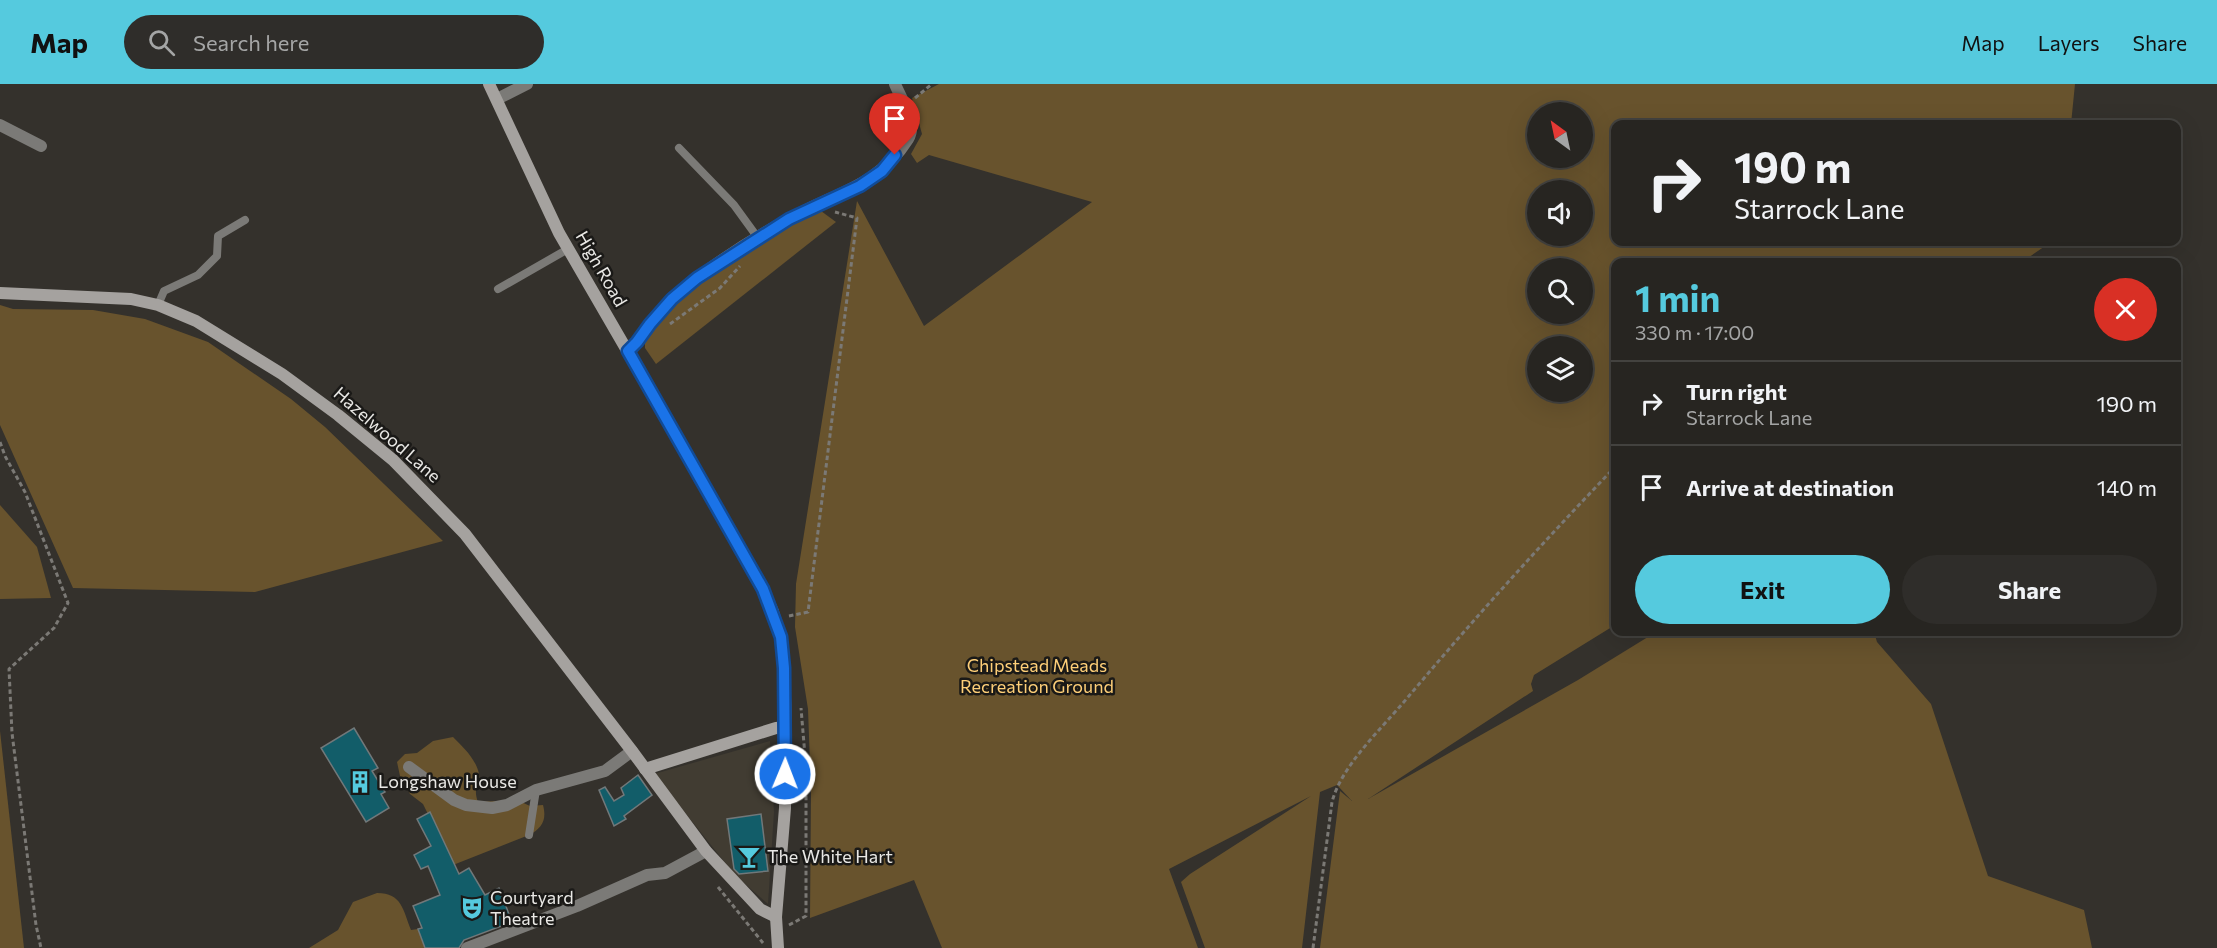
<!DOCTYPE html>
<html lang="en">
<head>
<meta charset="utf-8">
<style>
	:root { --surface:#272521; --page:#2f2d2a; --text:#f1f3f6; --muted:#a4a5a5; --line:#43423f; --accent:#55cade }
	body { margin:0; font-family:Commissioner,sans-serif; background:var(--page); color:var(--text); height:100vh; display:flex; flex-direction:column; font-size:22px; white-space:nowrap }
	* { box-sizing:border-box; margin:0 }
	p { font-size:20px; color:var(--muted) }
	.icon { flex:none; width:33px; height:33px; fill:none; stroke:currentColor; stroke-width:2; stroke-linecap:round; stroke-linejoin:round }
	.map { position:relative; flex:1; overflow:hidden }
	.sheet { position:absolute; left:1611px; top:174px; width:570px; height:378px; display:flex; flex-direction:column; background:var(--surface); border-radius:12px; box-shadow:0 6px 24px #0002,0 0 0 2px var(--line) }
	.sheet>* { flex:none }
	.guide { position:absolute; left:1611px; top:36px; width:570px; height:126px; border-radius:12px; box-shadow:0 6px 24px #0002,0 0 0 2px var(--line); background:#272521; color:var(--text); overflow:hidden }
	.needle { width:39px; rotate:327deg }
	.tools { position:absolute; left:1527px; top:18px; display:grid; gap:12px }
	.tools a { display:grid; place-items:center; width:66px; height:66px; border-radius:50%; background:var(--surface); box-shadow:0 6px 24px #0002,0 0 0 2px var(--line); font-size:30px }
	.pin { position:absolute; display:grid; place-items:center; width:51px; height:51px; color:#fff; margin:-62px -26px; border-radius:50% 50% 50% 0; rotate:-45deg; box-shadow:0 0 6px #0007 }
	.pin .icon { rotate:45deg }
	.me { position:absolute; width:66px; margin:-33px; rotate:1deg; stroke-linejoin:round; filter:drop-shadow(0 0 4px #0008) }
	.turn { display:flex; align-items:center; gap:21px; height:126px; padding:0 24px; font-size:27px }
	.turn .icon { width:78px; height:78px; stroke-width:2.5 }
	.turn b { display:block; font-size:42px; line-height:51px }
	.round { display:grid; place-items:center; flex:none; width:63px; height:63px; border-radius:32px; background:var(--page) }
	.overview { display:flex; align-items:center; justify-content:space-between; height:102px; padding:0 24px }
	h1 { font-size:36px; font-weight:700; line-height:45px; color:var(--accent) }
	.cta { display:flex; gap:12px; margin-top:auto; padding:12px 24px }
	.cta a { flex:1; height:69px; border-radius:36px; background:var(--accent); color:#111; font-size:24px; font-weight:700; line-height:69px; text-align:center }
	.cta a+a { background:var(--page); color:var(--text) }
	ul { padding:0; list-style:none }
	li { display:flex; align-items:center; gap:18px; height:84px; padding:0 24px; border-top:2px solid var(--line) }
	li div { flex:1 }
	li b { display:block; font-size:22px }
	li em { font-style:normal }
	header { display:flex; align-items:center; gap:36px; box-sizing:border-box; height:84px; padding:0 30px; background:var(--accent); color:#111 }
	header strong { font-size:28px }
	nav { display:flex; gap:33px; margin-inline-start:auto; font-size:21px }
	.search { width:420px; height:54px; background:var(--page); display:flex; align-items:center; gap:15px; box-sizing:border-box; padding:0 21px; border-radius:33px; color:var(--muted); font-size:22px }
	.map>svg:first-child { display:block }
</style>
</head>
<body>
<header>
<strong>Map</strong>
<div class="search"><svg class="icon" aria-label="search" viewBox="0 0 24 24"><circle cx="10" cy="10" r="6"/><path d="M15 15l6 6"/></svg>Search here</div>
<nav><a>Map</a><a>Layers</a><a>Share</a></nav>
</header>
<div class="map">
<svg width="2217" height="864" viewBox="0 0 2217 864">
	<rect width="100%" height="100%" fill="#34312c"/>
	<polygon fill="#413c32" points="770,657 774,728 768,820 735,791 654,690"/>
	<g fill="#68532d" fill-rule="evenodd">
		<path d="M939,0H2075L2071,40H1616V158H2051L2022,178H1616L1615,541L1534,591L1531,600L1533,607L1368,715L1578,596L1656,548H1874L1877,558L1931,620L1988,792L2084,826L2092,864H1320L1340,707L1352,717L1337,701L1320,708L1302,864H1205L1181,798L1190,790L1311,712L1169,785L1198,864H942L914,796L810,834L811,707L808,625L795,543L796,500L857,117L924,242L1092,118L929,71L917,79L911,70L922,50L912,14ZM1538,28H1582V74H1538ZM1538,106H1582V152H1538ZM1538,184H1582V230H1538ZM1538,262H1582V308H1538Z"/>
		<polygon points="821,127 836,138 656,280 645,264 645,255 675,218 700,198 793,137"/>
		<polygon points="0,221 13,225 93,226 145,235 208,258 291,315 325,343 443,457 255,508 73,504 0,341"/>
		<polygon points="0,421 37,463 51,514 0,515"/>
		<polygon points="0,647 24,864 0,864"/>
		<path d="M453,653C463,663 476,675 479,690C481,701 472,702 478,718L517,716L530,722L543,721C547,736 542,744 529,751L453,781L423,720L410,710L400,692L397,678L405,670L417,669L433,657Z"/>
		<path d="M377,809C402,809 403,826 411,846L418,845L425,864H309L338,846L353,818Z"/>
	</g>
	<g fill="#125d69" stroke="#71787a" stroke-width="1.5">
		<polygon points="354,644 378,684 372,687 385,708 381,710 389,724 366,738 321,664"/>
		<polygon points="638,691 652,711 624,732 626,735 614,742 599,706 605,703 614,717 624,711 621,704"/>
		<polygon points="430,728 459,790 469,784 485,811 499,804 512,838 464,856 459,864 425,864 418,845 422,844 413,822 440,811 428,782 421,785 414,771 431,762 417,735"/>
		<polygon points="761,730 768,787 739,790 734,785 727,735"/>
	</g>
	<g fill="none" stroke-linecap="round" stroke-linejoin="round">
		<g stroke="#7b7975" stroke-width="3" stroke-dasharray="4.5 3" stroke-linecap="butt">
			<polyline points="915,14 932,0"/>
			<polyline points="670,240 720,204 740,182"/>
			<polyline points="0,358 5,372 25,408 68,519 54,544 9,585 12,649 36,841 41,864"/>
			<polyline points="789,532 808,528 857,134 835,128"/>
			<polyline points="718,803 763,859"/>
			<polyline points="789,841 806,832 806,684 801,624"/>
			<path d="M1313,864L1332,718C1341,683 1379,647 1403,619C1471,538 1542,459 1616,382"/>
		</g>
		<g stroke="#7b7a77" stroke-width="8">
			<polyline points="679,64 734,121 758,154"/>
			<polyline points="498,205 568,165"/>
			<polyline points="158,221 164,207 198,191 217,172 218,152 245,136"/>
			<polyline points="529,751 536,706"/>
		</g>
		<g stroke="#7b7a77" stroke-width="12">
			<polyline points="497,15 527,0"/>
			<polyline points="0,41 41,62"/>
			<path d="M628,267C638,259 643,249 651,239C664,222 680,207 697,194C725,173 758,152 789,135C834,109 878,103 908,55C918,39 901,15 895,0"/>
			<polyline points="409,683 454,716 466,721 492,724 507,721 536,706 605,687 632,667"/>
			<polyline points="467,864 577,822 647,791 665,789 706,767"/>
		</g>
		<g stroke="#a5a29f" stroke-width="12">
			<polyline points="489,0 559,149 698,389 763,505 773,528 781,553 784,584 786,643 785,724 776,833 778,864"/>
			<polyline points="0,209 131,215 158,221 196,237 282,290 338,331 393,376 465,450 632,667 706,767 760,825 776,833"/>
			<polyline points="645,685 776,644 786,643"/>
		</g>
	</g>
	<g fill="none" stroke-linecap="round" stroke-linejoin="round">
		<g stroke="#114b97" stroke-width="15">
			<polyline id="route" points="785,690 784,584 781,553 763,505 628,267 637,258 650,240 672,215 697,194 789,135 860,102 882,87 895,71"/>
		</g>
		<use href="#route" stroke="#1a73e8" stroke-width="10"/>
	</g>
	<defs>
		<g id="building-bare" transform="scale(1.8)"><path d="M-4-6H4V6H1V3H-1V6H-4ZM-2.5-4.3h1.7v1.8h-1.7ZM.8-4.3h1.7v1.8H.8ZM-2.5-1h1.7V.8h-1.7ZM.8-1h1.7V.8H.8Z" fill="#55cade" stroke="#1a1917" stroke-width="2.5" paint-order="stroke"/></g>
		<g id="bar-bare" transform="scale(1.8)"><path d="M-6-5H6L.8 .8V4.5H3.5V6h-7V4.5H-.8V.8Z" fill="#55cade" stroke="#1a1917" stroke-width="2.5" paint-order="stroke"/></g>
		<g id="theatre-bare" transform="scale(1.8)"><path d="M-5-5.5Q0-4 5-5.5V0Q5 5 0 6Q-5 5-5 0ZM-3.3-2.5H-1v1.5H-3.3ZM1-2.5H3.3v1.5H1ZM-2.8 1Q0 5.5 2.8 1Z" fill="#55cade" stroke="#1a1917" stroke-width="2.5" paint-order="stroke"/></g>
	</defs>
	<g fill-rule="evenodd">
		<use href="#building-bare" x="360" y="698"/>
		<use href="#bar-bare" x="749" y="773"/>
		<use href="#theatre-bare" x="472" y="824"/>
	</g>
	<g text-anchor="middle" stroke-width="5" stroke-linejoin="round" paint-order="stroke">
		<g font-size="18" fill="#e9e8e5" stroke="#1a1917">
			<text transform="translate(601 185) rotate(60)" y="6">High Road</text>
			<text transform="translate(387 351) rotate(41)" y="6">Hazelwood Lane</text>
		</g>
		<g font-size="18" fill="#fecf78" stroke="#1a1917">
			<text x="1037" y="588">Chipstead Meads<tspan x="1037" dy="21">Recreation Ground</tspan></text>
		</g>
		<g font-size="18" fill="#e9e8e5" stroke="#1a1917" text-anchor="start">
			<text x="378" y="704">Longshaw House</text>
			<text x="767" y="779">The White Hart</text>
			<text x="490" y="820">Courtyard<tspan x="490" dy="21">Theatre</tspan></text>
		</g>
	</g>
</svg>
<div class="tools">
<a><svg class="needle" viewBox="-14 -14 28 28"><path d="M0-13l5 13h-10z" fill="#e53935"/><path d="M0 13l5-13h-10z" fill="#a4a5a5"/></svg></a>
<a><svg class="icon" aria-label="sound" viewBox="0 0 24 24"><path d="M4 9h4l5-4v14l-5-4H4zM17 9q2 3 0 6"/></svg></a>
<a><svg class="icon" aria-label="search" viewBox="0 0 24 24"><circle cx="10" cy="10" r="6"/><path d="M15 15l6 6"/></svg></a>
<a><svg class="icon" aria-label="layers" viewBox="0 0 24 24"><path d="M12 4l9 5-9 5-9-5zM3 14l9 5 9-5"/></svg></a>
</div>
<div class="pin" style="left:895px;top:71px;background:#d93025"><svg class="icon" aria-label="arrive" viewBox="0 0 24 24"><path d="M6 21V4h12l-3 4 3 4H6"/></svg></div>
<svg class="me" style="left:785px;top:690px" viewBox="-20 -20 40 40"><circle r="17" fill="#1a73e8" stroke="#fff" stroke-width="3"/><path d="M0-11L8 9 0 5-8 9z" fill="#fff"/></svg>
<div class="guide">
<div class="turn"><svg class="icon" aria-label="right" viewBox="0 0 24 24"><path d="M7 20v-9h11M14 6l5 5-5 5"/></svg><div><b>190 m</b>Starrock Lane</div></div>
</div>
<section class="sheet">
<div class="overview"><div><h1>1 min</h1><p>330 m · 17:00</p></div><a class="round" style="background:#d93025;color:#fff"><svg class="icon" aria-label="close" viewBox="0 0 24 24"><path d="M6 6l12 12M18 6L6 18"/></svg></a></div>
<ul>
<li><svg class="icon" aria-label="right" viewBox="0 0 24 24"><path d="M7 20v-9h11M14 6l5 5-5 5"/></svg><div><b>Turn right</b><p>Starrock Lane</p></div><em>190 m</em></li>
<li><svg class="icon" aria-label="arrive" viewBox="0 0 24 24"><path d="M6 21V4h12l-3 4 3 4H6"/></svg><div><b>Arrive at destination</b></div><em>140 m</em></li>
</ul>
<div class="cta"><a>Exit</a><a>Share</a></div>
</section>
</div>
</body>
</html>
